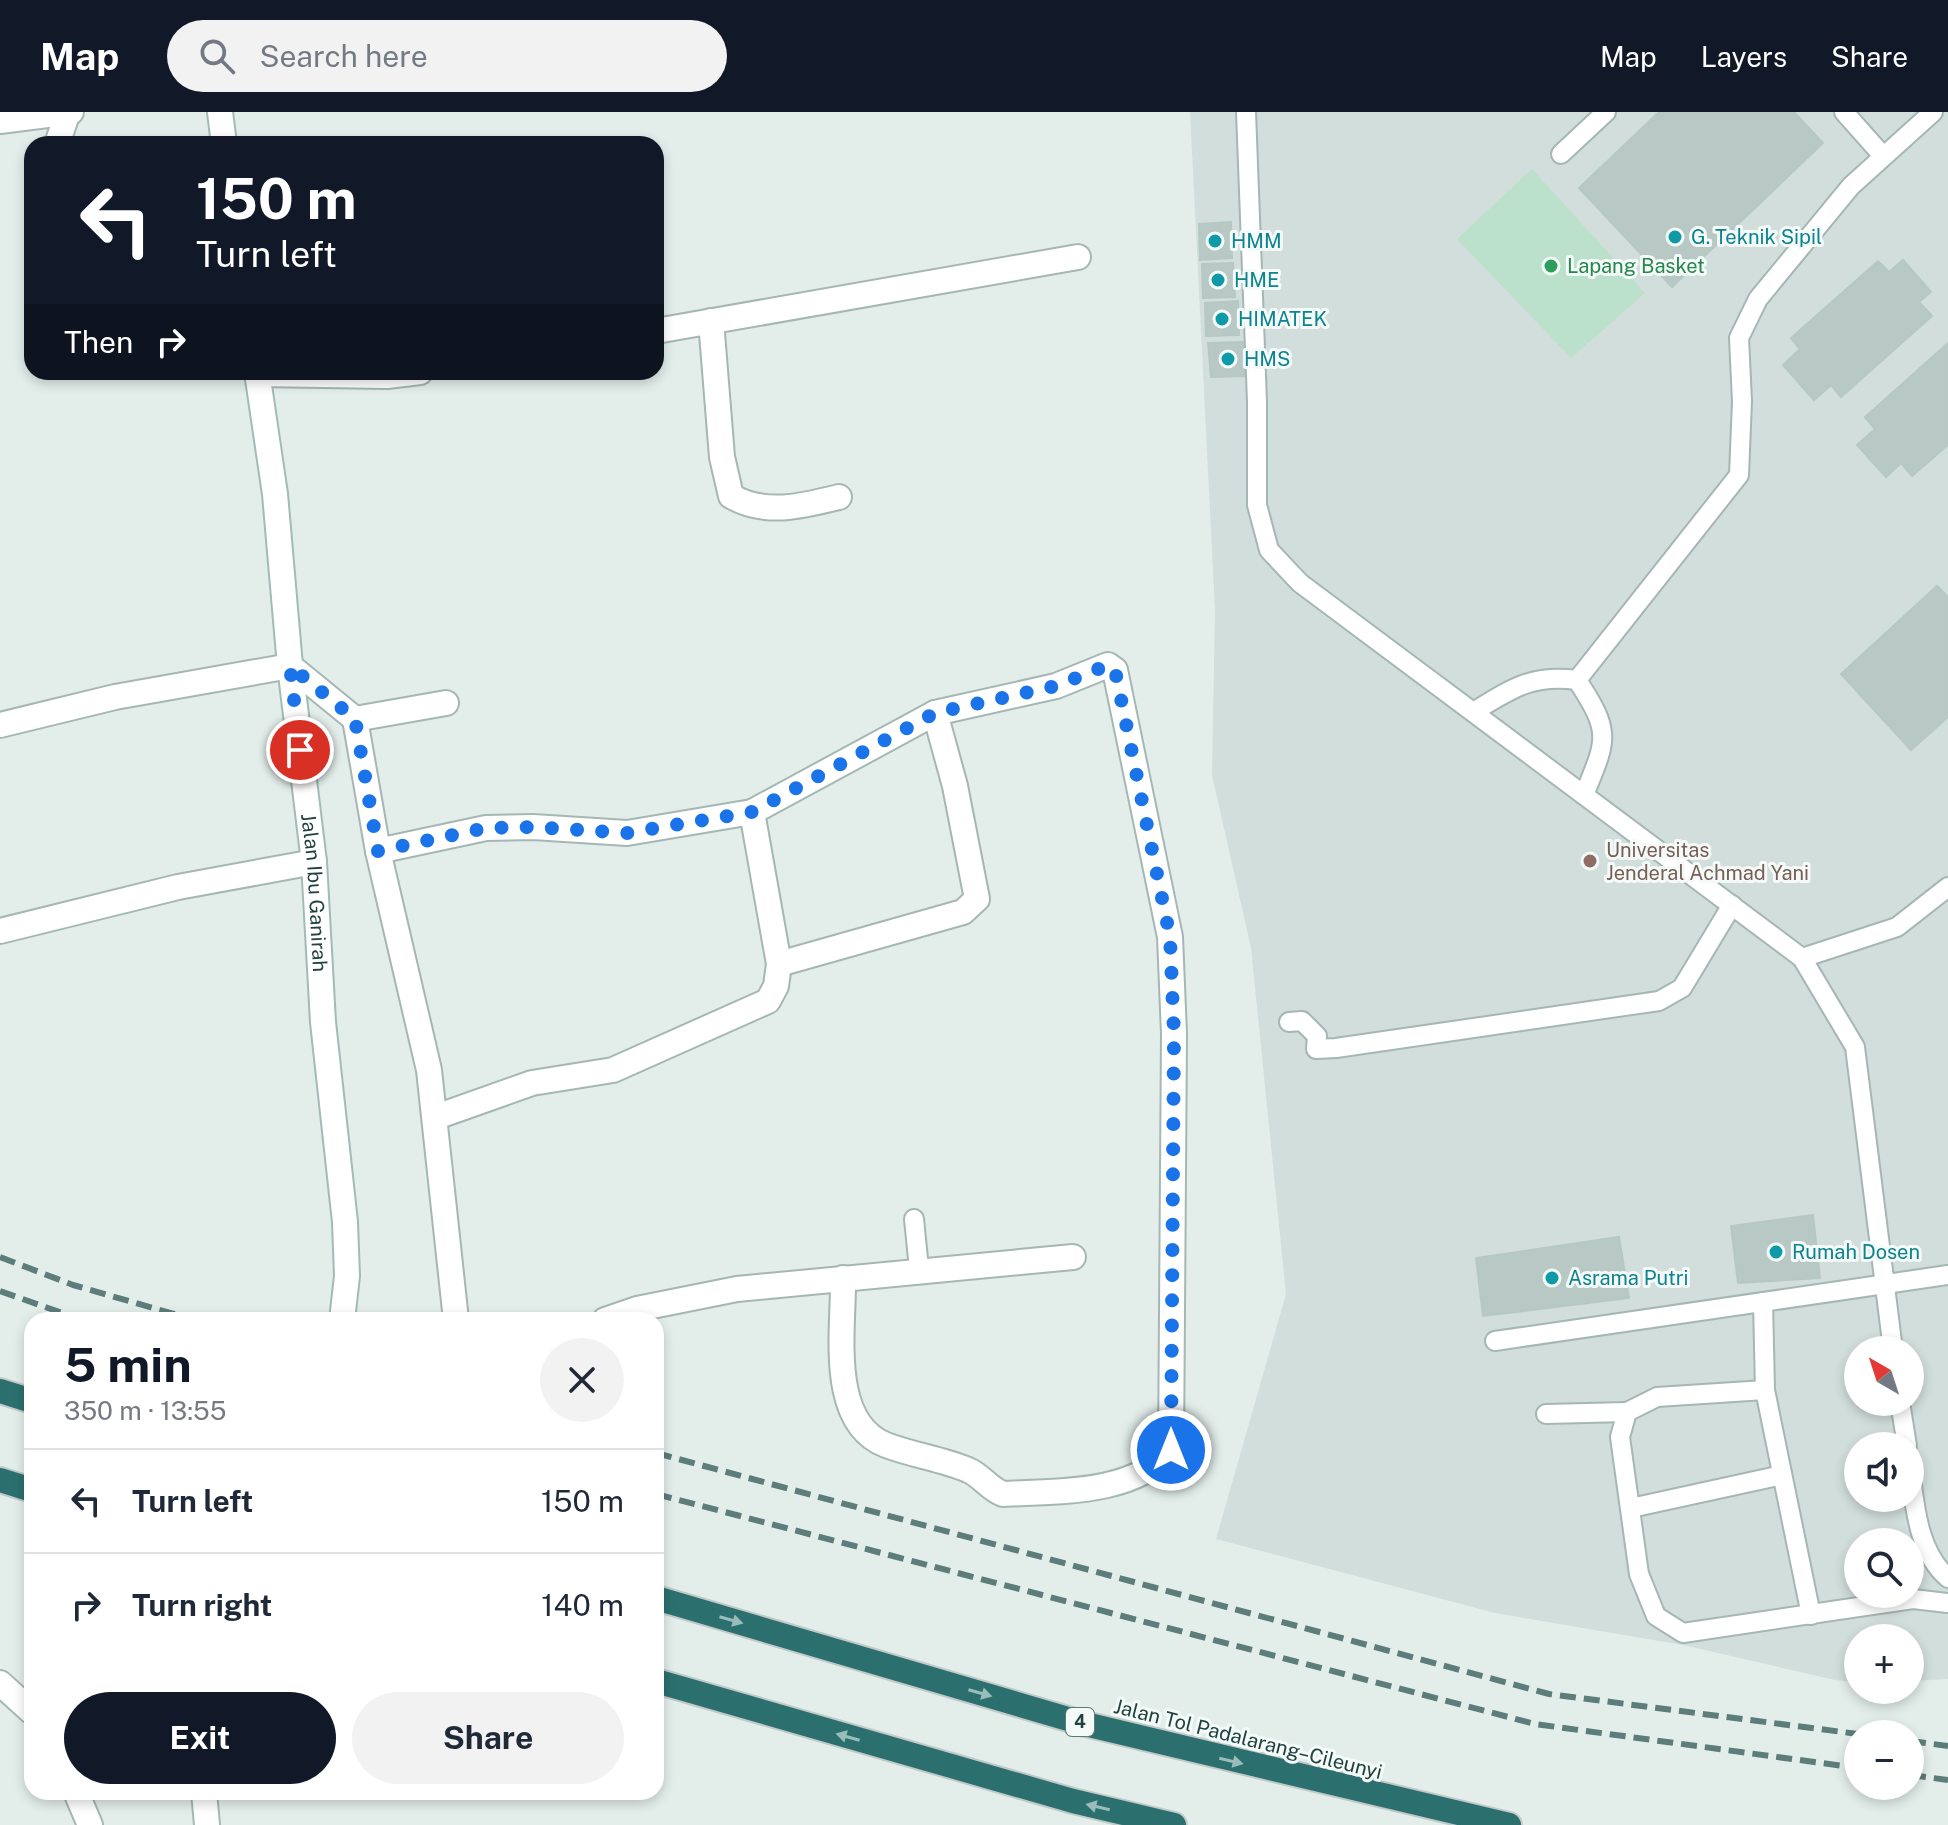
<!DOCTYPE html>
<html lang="en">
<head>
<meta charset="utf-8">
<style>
	:root { --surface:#fff; --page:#f2f2f3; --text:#1f2937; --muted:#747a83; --line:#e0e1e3; --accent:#111827 }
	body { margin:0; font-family:"Public Sans",sans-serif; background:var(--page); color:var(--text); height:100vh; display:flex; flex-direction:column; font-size:30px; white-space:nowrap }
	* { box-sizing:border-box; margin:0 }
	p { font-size:26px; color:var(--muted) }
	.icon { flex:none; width:44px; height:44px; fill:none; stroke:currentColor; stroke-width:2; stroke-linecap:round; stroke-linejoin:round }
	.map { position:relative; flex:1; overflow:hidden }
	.sheet { position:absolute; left:24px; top:1200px; width:640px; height:488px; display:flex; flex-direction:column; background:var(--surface); border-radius:24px; box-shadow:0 4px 12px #0003 }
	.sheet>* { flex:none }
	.banner { position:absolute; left:24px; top:24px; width:640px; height:244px; border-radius:24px; box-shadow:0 4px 12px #0003; background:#111827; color:#fff; overflow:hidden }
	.needle { width:52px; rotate:321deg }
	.buttons { position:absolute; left:1844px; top:1224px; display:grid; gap:16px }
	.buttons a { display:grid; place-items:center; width:80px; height:80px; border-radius:50%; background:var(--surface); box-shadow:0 4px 12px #0003; font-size:40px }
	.pin { position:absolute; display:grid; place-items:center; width:68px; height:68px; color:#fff; margin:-34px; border:4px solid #fff; border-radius:50%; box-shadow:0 2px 8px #0007 }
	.me { position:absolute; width:88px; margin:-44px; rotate:0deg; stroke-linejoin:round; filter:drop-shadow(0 0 6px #0008) }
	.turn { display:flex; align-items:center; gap:28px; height:168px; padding:0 40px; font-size:36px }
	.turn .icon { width:104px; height:104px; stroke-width:2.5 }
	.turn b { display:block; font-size:56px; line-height:68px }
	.then { display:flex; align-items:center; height:76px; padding:0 40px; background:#0003; gap:16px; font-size:30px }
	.round { display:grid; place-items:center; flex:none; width:84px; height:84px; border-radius:42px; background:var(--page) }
	.headline { display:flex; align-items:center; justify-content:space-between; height:136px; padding:0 40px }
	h1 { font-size:48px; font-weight:700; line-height:60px; color:var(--accent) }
	.cta { display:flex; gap:16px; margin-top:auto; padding:16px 40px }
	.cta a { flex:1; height:92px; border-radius:48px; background:var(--accent); color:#fff; font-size:32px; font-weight:700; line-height:92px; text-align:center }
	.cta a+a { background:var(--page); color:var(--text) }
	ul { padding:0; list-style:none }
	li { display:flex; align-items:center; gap:24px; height:104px; padding:0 40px; border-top:2px solid var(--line) }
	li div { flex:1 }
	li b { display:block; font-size:30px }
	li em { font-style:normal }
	header { display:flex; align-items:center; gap:48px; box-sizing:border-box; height:112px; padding:0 40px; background:var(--accent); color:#fff }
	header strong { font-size:38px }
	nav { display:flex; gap:44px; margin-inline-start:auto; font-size:28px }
	.search { width:560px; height:72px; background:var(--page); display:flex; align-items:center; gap:20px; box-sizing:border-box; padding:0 28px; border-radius:44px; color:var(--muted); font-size:30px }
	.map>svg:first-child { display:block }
</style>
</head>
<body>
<header>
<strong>Map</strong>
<div class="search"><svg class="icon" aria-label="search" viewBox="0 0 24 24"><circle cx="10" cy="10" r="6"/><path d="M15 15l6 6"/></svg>Search here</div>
<nav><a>Map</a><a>Layers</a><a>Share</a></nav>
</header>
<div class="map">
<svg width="1948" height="1713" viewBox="0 0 1948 1713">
	<rect width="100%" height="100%" fill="#e3eeeb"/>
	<path fill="#d1dedb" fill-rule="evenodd" d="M1190,0H1948V1567L1910,1569V1526H1858V1570L1835,1568L1683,1533L1495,1501L1216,1427L1286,1182L1251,836L1212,663L1215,499ZM1858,1238H1910V1290H1858ZM1858,1334H1910V1386H1858ZM1858,1430H1910V1482H1858Z"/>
	<polygon fill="#bbe1cc" points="1532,57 1645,181 1571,246 1457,127"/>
	<g fill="#b8c9c5" stroke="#b5c8c4" stroke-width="2">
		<polygon points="1659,0 1794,0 1823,31 1672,175 1579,76"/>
		<polygon points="1231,110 1232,146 1200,148 1199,112"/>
		<polygon points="1903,148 1931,180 1919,190 1932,204 1841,285 1831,273 1814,288 1783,253 1800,237 1791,226 1878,149 1889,160"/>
		<polygon points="1233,151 1235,185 1203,186 1202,152"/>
		<polygon points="1238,189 1239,223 1206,224 1205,191"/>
		<polygon points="1244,230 1247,264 1211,265 1208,231"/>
		<polygon points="1948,231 1948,333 1912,364 1901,351 1886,365 1857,333 1875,317 1865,305"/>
		<polygon points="1937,474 1948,485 1948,605 1911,638 1841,562"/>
		<polygon points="1813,1103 1820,1166 1738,1171 1731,1114"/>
		<polygon points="1619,1125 1629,1186 1483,1204 1476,1146"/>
	</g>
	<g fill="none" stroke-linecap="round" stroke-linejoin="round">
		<g stroke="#a5b7b4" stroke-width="22">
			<g id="lane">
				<polyline points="1246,0 1257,290 1257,393 1269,438 1300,471 1802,846 1855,935 1893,1238"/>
				<polyline points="1844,0 1883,44"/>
				<polyline points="1561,42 1606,0"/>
				<polyline points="1577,568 1739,363 1742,289 1739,226 1758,187 1851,74 1933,0"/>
				<path d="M1475,599C1512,576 1533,562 1577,568C1612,621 1607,627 1584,683"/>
				<polyline points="1802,846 1897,815 1948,775"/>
				<polyline points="1289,910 1302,909 1317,924 1316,937 1336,936 1659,889 1682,876 1732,793"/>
				<polyline points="914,1107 919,1157"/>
				<polyline points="1763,1190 1765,1278 1811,1503"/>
				<polyline points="1495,1229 1948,1163"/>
				<polyline points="1765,1278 1657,1285 1627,1300 1620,1325 1639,1462 1656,1504 1683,1521 1913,1487 1948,1491"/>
				<polyline points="1900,1290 1907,1334"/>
				<polyline points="1546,1302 1627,1300"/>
				<path d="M1910,1358C1915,1395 1918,1440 1948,1466"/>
				<polyline points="1631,1396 1782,1363"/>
			</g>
		</g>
		<g stroke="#a5b7b4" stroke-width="28">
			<g id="street">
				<polyline points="0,9 71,0"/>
				<polyline points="57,32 68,0"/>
				<path d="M711,209L722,345L731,384C765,404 803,394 839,385"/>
				<polyline points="656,219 1078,145"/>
				<polyline points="258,262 387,264 420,260"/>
				<polyline points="355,607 378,739 429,958 456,1208"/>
				<polyline points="0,613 115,585 290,554 355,607 446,591"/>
				<path d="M752,700L935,601L1056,574L1108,553L1115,558L1170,825L1174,922L1171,1338C1134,1383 1056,1379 1003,1382C989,1377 981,1363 968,1358C942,1347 912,1343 886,1333C827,1310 844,1216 843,1166"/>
				<polyline points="378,739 486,716 533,715 627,721 752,700 779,852 776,874 768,889 613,958 532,971 436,1005"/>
				<polyline points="0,819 178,775 314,750"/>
				<polyline points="779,852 963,800 977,787 955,674 935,601"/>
				<polyline points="605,1208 637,1197 737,1177 1073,1145"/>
				<polyline points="0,1571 32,1600"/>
				<polyline points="76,1680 90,1713"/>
			</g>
		</g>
		<g stroke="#a1bbb7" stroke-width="28">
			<g id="secondary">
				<polyline points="220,0 224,32"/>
				<path id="s1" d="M257,260L275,382L290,554L314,750L323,910L345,1110L347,1164L342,1208"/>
				<polyline points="204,1680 207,1713"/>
			</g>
		</g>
		<g stroke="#c1cac9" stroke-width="28">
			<g id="highway">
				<polyline points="0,1279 32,1289"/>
				<polyline points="0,1368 32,1378"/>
				<polyline points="656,1486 1085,1612 1509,1713"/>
				<polyline points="656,1569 1073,1689 1174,1713"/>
			</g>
		</g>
		<use href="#lane" stroke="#fff" stroke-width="18"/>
		<use href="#street" stroke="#fff" stroke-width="24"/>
		<use href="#secondary" stroke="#fff" stroke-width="24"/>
		<use href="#highway" stroke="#2b706f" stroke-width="24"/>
		<g stroke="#5c7d7a" stroke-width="6" stroke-dasharray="16 8" stroke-linecap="butt">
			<polyline points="0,1145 73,1173 195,1208"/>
			<polyline points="0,1179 82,1208"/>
			<polyline points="656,1341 1549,1582 1858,1622"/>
			<polyline points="656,1382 1535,1612 1858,1656"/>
			<polyline points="1910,1629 1948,1634"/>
			<polyline points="1910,1663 1948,1668"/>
		</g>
	</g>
	<defs><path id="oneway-solid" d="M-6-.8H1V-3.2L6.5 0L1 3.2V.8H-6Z" transform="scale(2)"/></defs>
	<g fill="#9abcba">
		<use href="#oneway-solid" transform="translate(731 1508) rotate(16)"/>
		<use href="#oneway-solid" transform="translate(980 1581) rotate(16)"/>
		<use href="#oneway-solid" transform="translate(848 1625) rotate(-164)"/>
		<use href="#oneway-solid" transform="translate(1231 1649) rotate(13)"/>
		<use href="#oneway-solid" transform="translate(1098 1695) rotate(-167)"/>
	</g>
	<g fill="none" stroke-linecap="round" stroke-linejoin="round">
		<polyline stroke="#1a73e8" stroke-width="14" stroke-dasharray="0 25.2" points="300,638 290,554 355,607 378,739 486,716 533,715 627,721 752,700 935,601 1056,574 1108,553 1115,558 1170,825 1174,922 1171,1338"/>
	</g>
	<g fill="#0f9aa8" stroke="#f4faf8" stroke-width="3">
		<circle cx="1675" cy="125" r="8"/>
		<circle cx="1215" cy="129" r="8"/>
		<circle cx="1218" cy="168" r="8"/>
		<circle cx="1222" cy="207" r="8"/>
		<circle cx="1228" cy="247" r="8"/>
		<circle cx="1776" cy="1140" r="8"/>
		<circle cx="1552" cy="1166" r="8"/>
	</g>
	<circle fill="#2e9e5b" stroke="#f4faf8" stroke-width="3" cx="1551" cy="154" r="8"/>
	<circle fill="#8d6e63" stroke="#f4faf8" stroke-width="3" cx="1590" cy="749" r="8"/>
	<g text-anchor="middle" stroke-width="6" stroke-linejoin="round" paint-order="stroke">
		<rect fill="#f4faf8" stroke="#607876" stroke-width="2" x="1066" y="1596" width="28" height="28" rx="6"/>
		<g font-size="18" font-weight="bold" fill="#21413f">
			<text x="1080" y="1616">4</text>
		</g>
		<g font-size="20" fill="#0d838f" stroke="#f4faf8" text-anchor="start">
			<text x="1691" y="132">G. Teknik Sipil</text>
			<text x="1231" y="136">HMM</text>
			<text x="1234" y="175">HME</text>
			<text x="1238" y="214">HIMATEK</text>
			<text x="1244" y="254">HMS</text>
			<text x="1792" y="1147">Rumah Dosen</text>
			<text x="1568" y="1173">Asrama Putri</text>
		</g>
		<g font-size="20" fill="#27864d" stroke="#f4faf8" text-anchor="start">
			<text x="1567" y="161">Lapang Basket</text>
		</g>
		<g font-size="20" fill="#785e54" stroke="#f4faf8" text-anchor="start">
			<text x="1606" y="745">Universitas<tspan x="1606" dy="23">Jenderal Achmad Yani</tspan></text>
		</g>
		<g font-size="20" fill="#21413f" stroke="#f4faf8">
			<text dy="7" stroke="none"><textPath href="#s1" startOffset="524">Jalan Ibu Ganirah</textPath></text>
			<text transform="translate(1248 1627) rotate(14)" y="7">Jalan Tol Padalarang–Cileunyi</text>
		</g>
	</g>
</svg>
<div class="buttons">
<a><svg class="needle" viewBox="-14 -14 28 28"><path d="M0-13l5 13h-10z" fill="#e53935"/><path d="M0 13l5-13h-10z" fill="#747a83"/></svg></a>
<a><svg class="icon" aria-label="sound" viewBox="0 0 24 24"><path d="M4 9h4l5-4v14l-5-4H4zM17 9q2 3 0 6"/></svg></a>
<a><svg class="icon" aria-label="search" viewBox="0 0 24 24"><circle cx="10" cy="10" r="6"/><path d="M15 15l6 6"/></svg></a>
<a>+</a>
<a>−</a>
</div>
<div class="pin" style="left:300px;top:638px;background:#d93025"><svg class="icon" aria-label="arrive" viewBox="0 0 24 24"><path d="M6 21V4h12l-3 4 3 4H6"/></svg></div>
<svg class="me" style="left:1171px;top:1338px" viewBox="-20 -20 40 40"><circle r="17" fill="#1a73e8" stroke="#fff" stroke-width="3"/><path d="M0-11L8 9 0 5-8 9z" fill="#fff"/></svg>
<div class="banner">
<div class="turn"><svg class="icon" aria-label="left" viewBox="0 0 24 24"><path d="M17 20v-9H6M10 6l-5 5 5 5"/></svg><div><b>150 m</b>Turn left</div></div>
<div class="then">Then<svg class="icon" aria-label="right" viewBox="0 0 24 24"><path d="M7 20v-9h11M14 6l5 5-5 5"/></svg></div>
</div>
<section class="sheet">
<div class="headline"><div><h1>5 min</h1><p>350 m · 13:55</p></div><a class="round"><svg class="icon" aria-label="close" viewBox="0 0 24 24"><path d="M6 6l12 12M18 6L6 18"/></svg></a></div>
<ul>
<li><svg class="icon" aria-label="left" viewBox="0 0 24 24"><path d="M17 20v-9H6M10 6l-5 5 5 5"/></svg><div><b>Turn left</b></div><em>150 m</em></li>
<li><svg class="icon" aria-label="right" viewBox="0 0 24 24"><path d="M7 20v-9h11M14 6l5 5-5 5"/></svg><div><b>Turn right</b></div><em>140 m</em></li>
</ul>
<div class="cta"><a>Exit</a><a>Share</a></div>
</section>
</div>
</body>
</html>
